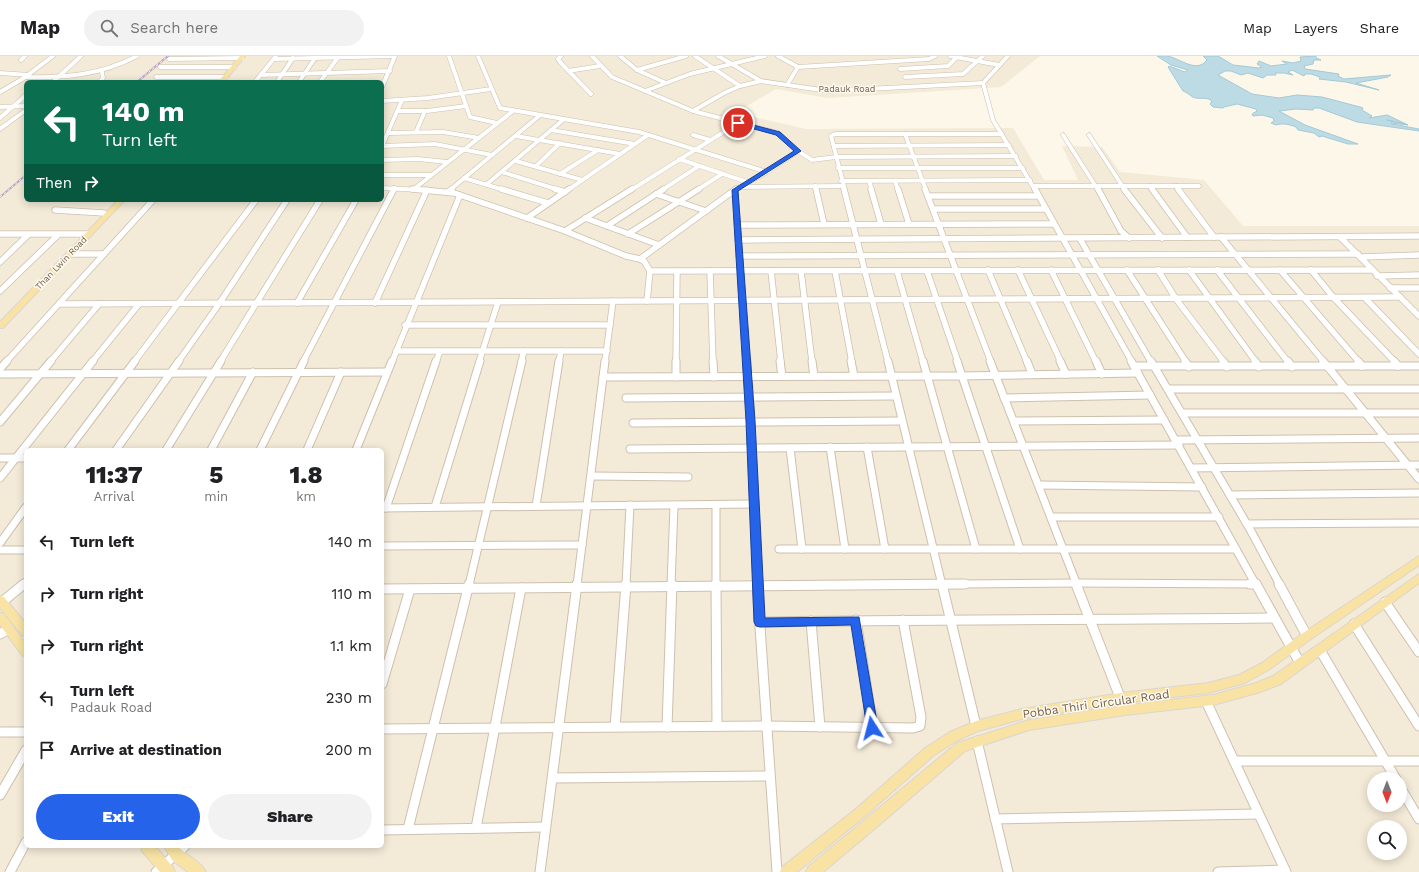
<!DOCTYPE html>
<html lang="en">
<head>
<meta charset="utf-8">
<style>
	:root { --surface:#fff; --page:#f2f2f2; --text:#202124; --muted:#757577; --line:#e0e0e0; --accent:#2563eb }
	body { margin:0; font-family:"Work Sans",sans-serif; background:var(--page); color:var(--text); height:100vh; display:flex; flex-direction:column; font-size:15px; white-space:nowrap }
	* { box-sizing:border-box; margin:0 }
	p { font-size:13px; color:var(--muted) }
	.icon { flex:none; width:22px; height:22px; fill:none; stroke:currentColor; stroke-width:2; stroke-linecap:round; stroke-linejoin:round }
	.map { position:relative; flex:1; overflow:hidden }
	.sheet { position:absolute; left:24px; top:392px; width:360px; height:400px; display:flex; flex-direction:column; background:var(--surface); border-radius:6px; box-shadow:0 2px 10px #0003 }
	.sheet>* { flex:none }
	.hud { position:absolute; left:24px; top:24px; width:360px; height:122px; border-radius:6px; box-shadow:0 2px 10px #0003; background:#0b6e4f; color:#fff; overflow:hidden }
	.needle { width:26px; rotate:180deg }
	.buttons { position:absolute; left:1367px; top:716px; display:grid; gap:8px }
	.buttons a { display:grid; place-items:center; width:40px; height:40px; border-radius:50%; background:var(--surface); box-shadow:0 2px 10px #0003; font-size:20px }
	.pin { position:absolute; display:grid; place-items:center; width:34px; height:34px; color:#fff; margin:-17px; border:2px solid #fff; border-radius:50%; box-shadow:0 1px 4px #0007 }
	.me { position:absolute; width:44px; margin:-22px; rotate:351deg; stroke-linejoin:round; filter:drop-shadow(0 0 3px #0008) }
	.turn { display:flex; align-items:center; gap:14px; height:84px; padding:0 12px; font-size:18px }
	.turn .icon { width:52px; height:52px; stroke-width:2.5 }
	.turn b { display:block; font-size:28px; line-height:34px }
	.then { display:flex; align-items:center; height:38px; padding:0 12px; background:#0003; gap:8px; font-size:15px }
	.eta { display:flex; justify-content:space-evenly; align-items:center; height:68px; text-align:center }
	.eta b { font-size:24px; font-weight:800; line-height:28px }
	.button { display:flex; gap:8px; margin-top:auto; padding:8px 12px }
	.button a { flex:1; height:46px; border-radius:24px; background:var(--accent); color:#fff; font-size:16px; font-weight:800; line-height:46px; text-align:center }
	.button a+a { background:var(--page); color:var(--text) }
	ul { padding:0; list-style:none }
	li { display:flex; align-items:center; gap:12px; height:52px; padding:0 12px }
	li div { flex:1 }
	li b { display:block; font-size:15px }
	li em { font-style:normal }
	header { display:flex; align-items:center; gap:24px; box-sizing:border-box; height:56px; padding:0 20px; background:var(--surface); border-bottom:1px solid var(--line) }
	header strong { font-size:19px }
	nav { display:flex; gap:22px; margin-inline-start:auto; font-size:14px }
	.search { width:280px; height:36px; background:var(--page); display:flex; align-items:center; gap:10px; box-sizing:border-box; padding:0 14px; border-radius:22px; color:var(--muted); font-size:15px }
	.map>svg:first-child { display:block }
</style>
</head>
<body>
<header>
<strong>Map</strong>
<div class="search"><svg class="icon" aria-label="search" viewBox="0 0 24 24"><circle cx="10" cy="10" r="6"/><path d="M15 15l6 6"/></svg>Search here</div>
<nav><a>Map</a><a>Layers</a><a>Share</a></nav>
</header>
<div class="map">
<svg width="1419" height="816" viewBox="0 0 1419 816">
	<rect width="100%" height="100%" fill="#fcf7e9"/>
	<path fill="#f3ead7" fill-rule="evenodd" d="M0,0H1040L1001,31L828,42L776,33L735,57L806,73L1013,72L1044,124H1078L1062,90L1102,91L1120,116L1204,124L1243,170H1419V816H0ZM26,26H382V144H26ZM26,394H382V790H26ZM1374,723H1400V749H1374ZM1374,771H1400V797H1374Z"/>
	<path fill="#bddbe5" stroke="#a4c9d7" d="M1157,0C1161,0 1164,0 1167,0C1180,2 1196,18 1207,4L1203,0H1218L1233,9L1259,12L1262,11L1257,8L1259,5L1271,10L1287,8L1282,5L1293,7L1301,5L1300,1L1316,0V2L1321,4H1314L1313,8L1304,10L1305,13L1339,18L1338,20L1344,23L1391,19L1388,21L1356,27L1379,34L1346,26L1319,23L1320,21L1311,18H1305L1304,20L1292,14L1288,16L1293,19L1284,17H1275L1276,19H1267L1263,22L1248,17L1241,19L1231,15H1225L1218,19L1252,38L1279,42L1297,39L1322,41L1360,51L1363,52L1362,54L1372,60L1369,62L1387,59L1406,68L1387,64L1408,69L1391,67L1392,68L1419,73V75L1357,66L1319,52H1314L1313,54L1296,53L1279,55L1305,69L1358,88H1348L1322,80L1319,81L1314,77L1298,74L1296,71C1289,68 1281,67 1276,69L1271,67L1274,65L1273,62L1262,59L1253,60L1252,58L1257,55L1256,53L1237,48L1224,51L1223,52L1213,51L1210,48L1212,45C1207,41 1202,43 1196,42C1192,42 1189,37 1183,35L1168,11L1169,10L1185,16L1188,14L1171,9Z"/>
	<g fill="none" stroke-linecap="round" stroke-linejoin="round">
		<g stroke="#cec0af" stroke-width="5">
			<g id="minor-far3">
				<polyline points="449,0 470,61 497,67"/>
				<polyline points="478,0 500,52 639,76 767,116"/>
				<polyline points="561,0 558,3 560,6 591,38"/>
				<polyline points="592,0 612,21 693,55 778,77 798,95 812,104 836,101 1016,100"/>
				<polyline points="620,0 637,14 666,27"/>
				<polyline points="695,0 740,30"/>
				<polyline points="718,0 761,25"/>
				<polyline points="778,0 798,11 787,29"/>
				<polyline points="950,0 999,9"/>
				<polyline points="1008,0 983,27 993,64 1035,134"/>
				<polyline points="169,3 242,2"/>
				<polyline points="274,3 394,0"/>
				<polyline points="21,4 25,0"/>
				<polyline points="160,11 234,11"/>
				<polyline points="798,11 929,3 935,0"/>
				<polyline points="900,13 948,10 958,0"/>
				<polyline points="637,14 686,0"/>
				<polyline points="568,15 600,10"/>
				<polyline points="0,17 29,19"/>
				<polyline points="261,19 390,15"/>
				<path d="M25,21C65,22 101,19 137,0"/>
				<polyline points="156,21 226,21"/>
				<polyline points="905,21 963,18 983,0"/>
				<polyline points="55,24 81,0"/>
				<polyline points="99,26 103,22 102,16"/>
				<polyline points="255,26 276,0"/>
				<polyline points="277,26 293,2"/>
				<polyline points="299,26 315,2"/>
				<polyline points="320,26 339,0"/>
				<polyline points="382,31 395,0"/>
				<polyline points="645,35 690,18 765,0"/>
				<polyline points="0,36 24,22 53,0"/>
				<polyline points="382,45 428,42 491,33"/>
				<polyline points="0,51 26,50"/>
				<polyline points="398,55 427,55 466,50"/>
				<polyline points="693,55 724,37 740,30 761,25 828,35 983,27"/>
				<polyline points="0,62 26,39"/>
				<polyline points="0,73 26,54"/>
				<polyline points="551,74 635,88"/>
				<polyline points="416,76 425,55"/>
				<polyline points="388,77 443,76 479,82"/>
				<polyline points="905,78 926,134"/>
				<polyline points="693,79 710,84"/>
				<polyline points="1063,79 1098,134"/>
				<polyline points="1089,79 1125,134"/>
				<polyline points="516,80 620,98"/>
				<polyline points="382,90 435,88 492,99"/>
				<polyline points="382,90 402,44"/>
				<polyline points="834,90 1009,89"/>
				<polyline points="679,103 747,126"/>
				<polyline points="382,104 418,103 447,106"/>
				<polyline points="516,105 582,124"/>
				<polyline points="536,110 560,87"/>
				<polyline points="838,112 1023,112"/>
				<polyline points="502,116 559,134"/>
				<polyline points="560,118 598,94"/>
				<polyline points="382,119 431,119"/>
				<polyline points="464,122 504,134"/>
				<polyline points="841,125 1030,124"/>
				<polyline points="869,125 872,134"/>
				<polyline points="895,125 898,134"/>
				<polyline points="487,128 563,64"/>
				<polyline points="815,130 816,134"/>
				<polyline points="1033,130 1199,130"/>
				<polyline points="1150,130 1153,134"/>
				<polyline points="1176,130 1179,134"/>
				<polyline points="741,131 842,130"/>
				<polyline points="382,132 422,134"/>
				<polyline points="414,133 513,55"/>
				<polyline points="394,134 395,132"/>
				<polyline points="450,134 539,60"/>
				<polyline points="568,134 648,79"/>
				<polyline points="631,134 738,67"/>
				<polyline points="662,134 699,110"/>
				<polyline points="697,134 722,118"/>
				<polyline points="735,134 767,116 798,95"/>
				<polyline points="845,134 831,80 835,78 1002,78"/>
			</g>
		</g>
		<g stroke="#cec0af" stroke-width="7">
			<g id="minor-far2">
				<polyline points="412,133 454,137 565,175 626,200 640,203 644,205 650,215 647,245"/>
				<polyline points="501,133 548,147"/>
				<polyline points="555,133 565,136"/>
				<polyline points="816,133 824,168"/>
				<polyline points="844,133 888,306"/>
				<polyline points="871,133 881,168"/>
				<polyline points="898,133 909,168"/>
				<polyline points="925,133 991,306"/>
				<polyline points="1035,133 1132,306"/>
				<polyline points="1098,133 1121,175 1129,182"/>
				<polyline points="1124,133 1162,182"/>
				<polyline points="1152,133 1187,181"/>
				<polyline points="1178,133 1214,181"/>
				<polyline points="735,134 747,306"/>
				<polyline points="448,136 452,133"/>
				<polyline points="656,138 706,155"/>
				<polyline points="928,140 1038,140"/>
				<polyline points="933,153 1046,153"/>
				<polyline points="55,154 104,157"/>
				<polyline points="527,162 569,133"/>
				<polyline points="585,162 659,189"/>
				<polyline points="737,169 1054,168"/>
				<polyline points="607,170 664,133"/>
				<polyline points="565,175 632,133"/>
				<polyline points="0,178 89,178"/>
				<polyline points="628,178 699,133"/>
				<polyline points="1221,181 1324,306"/>
				<polyline points="1340,181 1419,260"/>
				<polyline points="1080,183 1151,306"/>
				<polyline points="738,184 1419,180"/>
				<polyline points="69,198 104,198"/>
				<polyline points="739,200 1358,198"/>
				<polyline points="1362,201 1419,199"/>
				<polyline points="640,203 736,133"/>
				<polyline points="0,206 28,179"/>
				<polyline points="988,214 1027,306"/>
				<polyline points="1018,214 1061,306"/>
				<polyline points="1051,214 1096,306"/>
				<polyline points="1127,214 1186,306"/>
				<polyline points="1158,214 1176,243 1224,306"/>
				<polyline points="1189,214 1256,306"/>
				<polyline points="1217,214 1288,306"/>
				<polyline points="1280,214 1359,306"/>
				<polyline points="1311,214 1334,242 1395,306"/>
				<polyline points="650,215 1371,214"/>
				<polyline points="710,215 713,306"/>
				<polyline points="771,215 781,306"/>
				<polyline points="801,215 812,306"/>
				<polyline points="835,215 852,306"/>
				<polyline points="897,215 923,306"/>
				<polyline points="927,215 958,306"/>
				<polyline points="1377,220 1419,219"/>
				<polyline points="1390,232 1419,232"/>
				<polyline points="0,235 58,179"/>
				<polyline points="1365,242 1419,298"/>
				<polyline points="297,247 356,144"/>
				<polyline points="375,247 427,134"/>
				<polyline points="59,248 1400,241"/>
				<polyline points="405,269 610,269"/>
				<polyline points="396,295 607,295"/>
				<polyline points="6,306 153,144"/>
				<polyline points="50,306 99,248"/>
				<polyline points="92,306 139,248"/>
				<polyline points="134,306 256,144"/>
				<polyline points="178,306 219,248 287,144"/>
				<polyline points="220,306 320,144"/>
				<polyline points="303,306 394,133"/>
				<polyline points="392,306 460,139"/>
				<polyline points="436,306 440,295"/>
				<polyline points="479,306 498,246"/>
				<polyline points="521,306 524,295"/>
				<polyline points="559,306 561,295"/>
				<polyline points="605,306 613,245"/>
				<polyline points="676,306 677,215"/>
			</g>
		</g>
		<g stroke="#cec0af" stroke-width="9">
			<g id="minor-far1">
				<polyline points="713,305 714,321"/>
				<polyline points="747,305 751,365 757,529"/>
				<polyline points="780,305 782,320"/>
				<polyline points="812,305 814,320"/>
				<polyline points="851,305 854,320"/>
				<polyline points="888,305 942,529"/>
				<polyline points="923,305 976,493"/>
				<polyline points="957,305 1020,493"/>
				<polyline points="990,305 1077,529"/>
				<polyline points="1027,305 1032,318"/>
				<polyline points="1060,305 1066,318"/>
				<polyline points="1096,305 1102,318"/>
				<polyline points="1131,305 1256,529"/>
				<polyline points="1151,305 1251,475 1280,529"/>
				<polyline points="1185,305 1189,311"/>
				<polyline points="1223,305 1227,311"/>
				<polyline points="1255,305 1259,311"/>
				<polyline points="1288,305 1292,311"/>
				<polyline points="1323,305 1419,423"/>
				<polyline points="1358,305 1362,310"/>
				<polyline points="1394,305 1398,310"/>
				<polyline points="1134,310 1419,310"/>
				<polyline points="0,313 7,305"/>
				<polyline points="0,318 387,316"/>
				<polyline points="603,321 962,320 1138,317"/>
				<polyline points="676,321 676,305"/>
				<polyline points="1168,333 1419,333"/>
				<polyline points="626,342 895,340"/>
				<polyline points="1004,342 1150,339"/>
				<polyline points="1182,357 1419,357"/>
				<polyline points="1014,365 1164,364"/>
				<polyline points="0,366 51,305"/>
				<polyline points="633,367 901,365"/>
				<polyline points="1176,384 1419,382"/>
				<polyline points="830,391 845,493"/>
				<polyline points="867,391 885,493"/>
				<polyline points="790,392 802,493"/>
				<polyline points="630,393 1179,389"/>
				<polyline points="68,394 135,305"/>
				<polyline points="116,394 179,305"/>
				<polyline points="166,394 221,305"/>
				<polyline points="211,394 253,316"/>
				<polyline points="260,394 304,305"/>
				<polyline points="307,394 341,316"/>
				<polyline points="356,394 392,305"/>
				<polyline points="0,402 26,402"/>
				<polyline points="1191,412 1419,409"/>
				<polyline points="591,420 688,421"/>
				<polyline points="0,422 93,305"/>
				<polyline points="1039,429 1202,431"/>
				<polyline points="1230,439 1419,437"/>
				<polyline points="716,449 716,529"/>
				<polyline points="536,450 559,305"/>
				<polyline points="435,451 480,305"/>
				<polyline points="382,452 754,448"/>
				<polyline points="386,452 436,305"/>
				<polyline points="1051,461 1219,461"/>
				<polyline points="1247,468 1419,467"/>
				<polyline points="0,487 26,451"/>
				<polyline points="382,490 582,489"/>
				<polyline points="779,493 1236,493"/>
				<polyline points="0,494 26,494"/>
				<polyline points="23,529 26,526"/>
				<polyline points="469,529 522,305"/>
				<polyline points="577,529 605,305"/>
				<polyline points="626,529 630,449"/>
				<polyline points="671,529 674,450"/>
				<polyline points="849,529 1077,527 1256,528"/>
			</g>
		</g>
		<g stroke="#cec0af" stroke-width="11">
			<g id="minor">
				<polyline points="716,528 717,670"/>
				<polyline points="757,528 777,816"/>
				<polyline points="942,528 976,670"/>
				<polyline points="1076,528 1125,654"/>
				<polyline points="1250,528 1256,528"/>
				<polyline points="1256,528 1300,607"/>
				<polyline points="1279,528 1307,580"/>
				<polyline points="382,533 965,528"/>
				<polyline points="2,546 24,528"/>
				<polyline points="1385,546 1419,596"/>
				<polyline points="856,564 873,672"/>
				<polyline points="811,565 820,671"/>
				<path d="M760,566C931,563 1103,564 1274,562"/>
				<polyline points="1354,568 1419,670"/>
				<polyline points="0,578 9,573"/>
				<polyline points="1320,594 1396,723"/>
				<polyline points="382,628 410,533"/>
				<polyline points="1206,645 1286,816"/>
				<polyline points="615,671 626,528"/>
				<polyline points="667,671 672,528"/>
				<polyline points="382,673 766,670 913,672 920,670 921,661 903,564"/>
				<polyline points="0,676 26,676"/>
				<polyline points="977,685 1008,816"/>
				<polyline points="1234,705 1419,705"/>
				<polyline points="553,722 769,720"/>
				<polyline points="1400,731 1419,763"/>
				<polyline points="0,739 26,694"/>
				<polyline points="995,763 1258,758"/>
				<polyline points="476,772 521,532"/>
				<polyline points="408,773 469,528"/>
				<polyline points="382,774 545,771"/>
				<polyline points="10,816 26,786"/>
				<polyline points="156,816 185,790"/>
				<polyline points="540,816 577,528"/>
				<polyline points="1218,816 1285,814"/>
			</g>
		</g>
		<g stroke="#dbd6d1" stroke-width="2">
			<g id="major">
				<polygon points="240,0 245,0 224,26 218,26"/>
				<polygon points="118,144 125,144 3,272 0,272 0,266"/>
				<polygon points="1419,500 1419,509 1311,583 1270,613 1245,627 1208,637 1121,647 1022,663 978,675 958,684 933,700 865,760 797,816 780,816 782,811 857,752 925,692 950,676 976,665 1022,653 1121,637 1208,627 1239,619 1262,607 1303,577"/>
				<polygon points="1419,518 1419,527 1281,628 1257,637 1213,649 1125,659 1029,674 965,695 878,770 823,816 806,816 808,811 957,687 1029,664 1125,649 1213,639 1256,627 1273,620"/>
				<polygon points="0,540 4,541 26,568 26,581 22,579 0,552"/>
				<polygon points="0,557 4,558 26,588 26,601 22,599 0,569"/>
				<polygon points="141,790 155,790 173,811 175,816 160,816 142,795"/>
				<path d="M164,790H178C186,800 201,805 206,816H188L172,804Z"/>
			</g>
		</g>
		<use href="#minor-far3" stroke="#fff" stroke-width="4"/>
		<use href="#minor-far2" stroke="#fff" stroke-width="5.5"/>
		<use href="#minor-far1" stroke="#fff" stroke-width="7"/>
		<use href="#minor" stroke="#fff" stroke-width="9"/>
		<use href="#major" fill="#f8e3a4" fill-rule="evenodd"/>
		<g stroke="#bba6c6" stroke-width="2">
			<g id="rail">
				<polyline points="137,26 168,0"/>
				<polyline points="0,141 26,119"/>
			</g>
		</g>
		<use href="#rail" stroke="#fefaef" stroke-width="1" stroke-dasharray="2.5" stroke-linecap="butt"/>
	</g>
	<polygon fill="#2563eb" stroke="#184099" points="738,65 780,76 801,95 738,135 755,365 765,562 859,561 878,672 877,676 872,677 868,676 867,672 851,569 760,571 756,570 754,566 746,365 732,134 794,95 776,79 736,68"/>
	<g text-anchor="middle" stroke-width="3" stroke-linejoin="round" paint-order="stroke">
		<g font-size="9" fill="#76604d" stroke="#fefaef">
			<text x="847" y="36">Padauk Road</text>
			<text transform="translate(61 207) rotate(-46)" y="3">Than Lwin Road</text>
		</g>
		<g font-size="12" fill="#76604d" stroke="#fefaef">
			<text transform="translate(1096 648) rotate(-8)" y="4">Pobba Thiri Circular Road</text>
		</g>
	</g>
</svg>
<div class="buttons">
<a><svg class="needle" viewBox="-14 -14 28 28"><path d="M0-13l5 13h-10z" fill="#e53935"/><path d="M0 13l5-13h-10z" fill="#757577"/></svg></a>
<a><svg class="icon" aria-label="search" viewBox="0 0 24 24"><circle cx="10" cy="10" r="6"/><path d="M15 15l6 6"/></svg></a>
</div>
<div class="pin" style="left:738px;top:67px;background:#d93025"><svg class="icon" aria-label="arrive" viewBox="0 0 24 24"><path d="M6 21V4h12l-3 4 3 4H6"/></svg></div>
<svg class="me" style="left:872px;top:672px" viewBox="-20 -20 40 40"><path d="M0-17L14 15 0 8-14 15z" fill="#2563eb" stroke="#fff" stroke-width="4"/></svg>
<div class="hud">
<div class="turn"><svg class="icon" aria-label="left" viewBox="0 0 24 24"><path d="M17 20v-9H6M10 6l-5 5 5 5"/></svg><div><b>140 m</b>Turn left</div></div>
<div class="then">Then<svg class="icon" aria-label="right" viewBox="0 0 24 24"><path d="M7 20v-9h11M14 6l5 5-5 5"/></svg></div>
</div>
<section class="sheet">
<div class="eta">
<div><b>11:37</b><p>Arrival</p></div>
<div><b>5</b><p>min</p></div>
<div><b>1.8</b><p>km</p></div>
</div>
<ul>
<li><svg class="icon" aria-label="left" viewBox="0 0 24 24"><path d="M17 20v-9H6M10 6l-5 5 5 5"/></svg><div><b>Turn left</b></div><em>140 m</em></li>
<li><svg class="icon" aria-label="right" viewBox="0 0 24 24"><path d="M7 20v-9h11M14 6l5 5-5 5"/></svg><div><b>Turn right</b></div><em>110 m</em></li>
<li><svg class="icon" aria-label="right" viewBox="0 0 24 24"><path d="M7 20v-9h11M14 6l5 5-5 5"/></svg><div><b>Turn right</b></div><em>1.1 km</em></li>
<li><svg class="icon" aria-label="left" viewBox="0 0 24 24"><path d="M17 20v-9H6M10 6l-5 5 5 5"/></svg><div><b>Turn left</b><p>Padauk Road</p></div><em>230 m</em></li>
<li><svg class="icon" aria-label="arrive" viewBox="0 0 24 24"><path d="M6 21V4h12l-3 4 3 4H6"/></svg><div><b>Arrive at destination</b></div><em>200 m</em></li>
</ul>
<div class="button"><a>Exit</a><a>Share</a></div>
</section>
</div>
</body>
</html>
